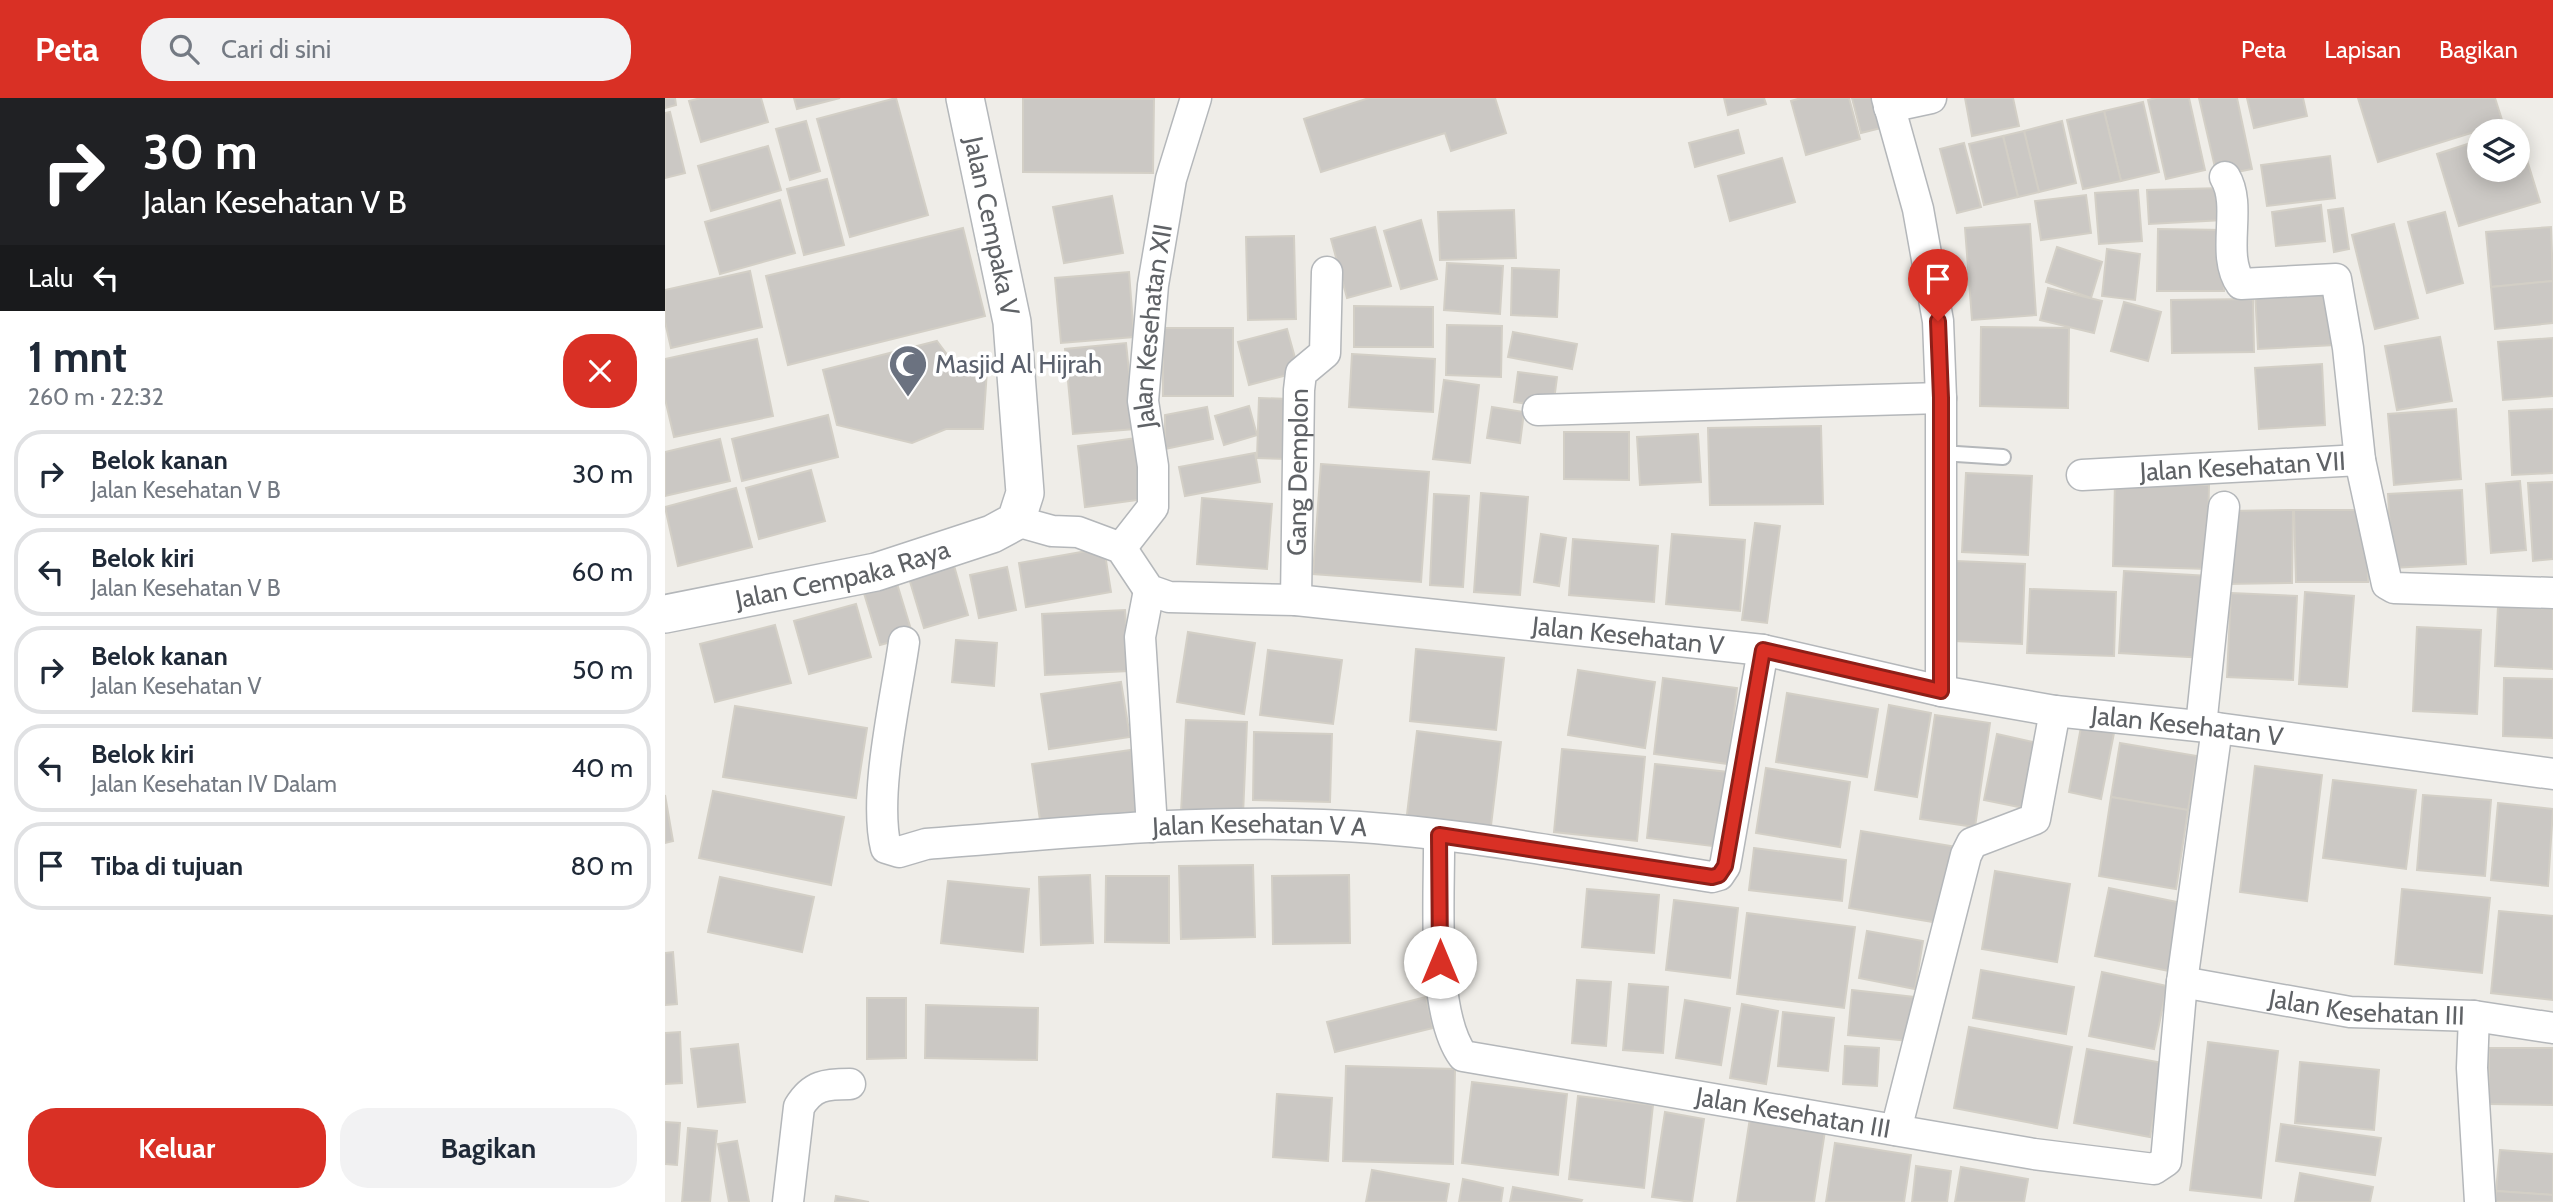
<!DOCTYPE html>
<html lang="id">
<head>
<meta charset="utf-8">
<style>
	:root { --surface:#fff; --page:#f2f2f3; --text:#1f2937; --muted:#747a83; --line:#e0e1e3; --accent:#d93025 }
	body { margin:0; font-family:Cabin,sans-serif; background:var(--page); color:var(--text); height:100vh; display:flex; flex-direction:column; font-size:26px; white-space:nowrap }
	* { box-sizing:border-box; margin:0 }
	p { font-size:23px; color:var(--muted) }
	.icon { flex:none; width:38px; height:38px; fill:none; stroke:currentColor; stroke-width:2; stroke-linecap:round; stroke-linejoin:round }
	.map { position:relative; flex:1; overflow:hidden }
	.sheet { display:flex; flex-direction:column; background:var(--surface); width:665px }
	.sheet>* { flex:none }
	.top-card { background:#202124; color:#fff; overflow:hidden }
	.controls { position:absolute; left:1802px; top:21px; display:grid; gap:14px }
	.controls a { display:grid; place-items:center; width:63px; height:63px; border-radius:50%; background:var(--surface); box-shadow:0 4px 18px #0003; font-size:35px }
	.pin { position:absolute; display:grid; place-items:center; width:60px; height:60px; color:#fff; margin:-72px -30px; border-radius:50% 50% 50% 0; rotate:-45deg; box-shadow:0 0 7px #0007 }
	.pin .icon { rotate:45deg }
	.me { position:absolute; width:77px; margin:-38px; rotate:0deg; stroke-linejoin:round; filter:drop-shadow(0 0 5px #0008) }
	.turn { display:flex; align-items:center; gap:24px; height:147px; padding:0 28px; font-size:32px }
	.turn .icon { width:91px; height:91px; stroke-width:2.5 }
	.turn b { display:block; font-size:49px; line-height:60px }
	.then { display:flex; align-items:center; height:66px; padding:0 28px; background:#0003; gap:14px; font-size:26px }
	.round { display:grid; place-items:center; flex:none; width:74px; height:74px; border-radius:28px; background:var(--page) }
	.summary { display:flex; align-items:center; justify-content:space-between; height:119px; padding:0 28px }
	h1 { font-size:42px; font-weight:700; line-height:52px }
	.button { display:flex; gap:14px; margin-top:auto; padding:14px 28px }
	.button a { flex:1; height:80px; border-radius:28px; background:var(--accent); color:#fff; font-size:28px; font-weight:700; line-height:80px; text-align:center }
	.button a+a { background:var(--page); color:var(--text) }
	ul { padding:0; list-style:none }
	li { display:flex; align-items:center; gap:21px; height:88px; margin:0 14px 10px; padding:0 14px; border:4px solid var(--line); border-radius:28px }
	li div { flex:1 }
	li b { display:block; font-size:26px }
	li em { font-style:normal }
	header { display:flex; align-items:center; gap:42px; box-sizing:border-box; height:98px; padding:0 35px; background:var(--accent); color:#fff }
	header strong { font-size:33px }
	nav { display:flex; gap:38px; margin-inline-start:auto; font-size:24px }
	.search { width:490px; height:63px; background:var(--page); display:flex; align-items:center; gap:18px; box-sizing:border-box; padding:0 24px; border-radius:28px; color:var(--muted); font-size:26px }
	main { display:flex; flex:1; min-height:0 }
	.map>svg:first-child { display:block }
</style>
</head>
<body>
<header>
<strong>Peta</strong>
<div class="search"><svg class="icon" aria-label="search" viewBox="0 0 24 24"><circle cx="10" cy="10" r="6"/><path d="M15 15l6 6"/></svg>Cari di sini</div>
<nav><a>Peta</a><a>Lapisan</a><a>Bagikan</a></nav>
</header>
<main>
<section class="sheet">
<div class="top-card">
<div class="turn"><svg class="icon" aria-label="right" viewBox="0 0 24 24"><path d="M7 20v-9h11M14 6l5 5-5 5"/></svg><div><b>30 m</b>Jalan Kesehatan V B</div></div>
<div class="then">Lalu<svg class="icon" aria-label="left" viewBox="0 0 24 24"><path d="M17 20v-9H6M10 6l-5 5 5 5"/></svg></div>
</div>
<div class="summary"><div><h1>1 mnt</h1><p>260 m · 22:32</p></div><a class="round" style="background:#d93025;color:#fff"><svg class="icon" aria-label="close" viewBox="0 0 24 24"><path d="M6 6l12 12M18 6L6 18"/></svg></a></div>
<ul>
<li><svg class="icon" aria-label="right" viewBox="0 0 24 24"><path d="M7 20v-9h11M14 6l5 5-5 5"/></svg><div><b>Belok kanan</b><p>Jalan Kesehatan V B</p></div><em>30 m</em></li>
<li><svg class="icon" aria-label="left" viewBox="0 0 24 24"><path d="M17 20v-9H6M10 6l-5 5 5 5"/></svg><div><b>Belok kiri</b><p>Jalan Kesehatan V B</p></div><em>60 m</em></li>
<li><svg class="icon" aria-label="right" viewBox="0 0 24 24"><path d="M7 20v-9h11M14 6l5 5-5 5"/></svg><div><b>Belok kanan</b><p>Jalan Kesehatan V</p></div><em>50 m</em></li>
<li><svg class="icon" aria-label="left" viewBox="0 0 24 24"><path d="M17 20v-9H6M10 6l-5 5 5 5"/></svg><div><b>Belok kiri</b><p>Jalan Kesehatan IV Dalam</p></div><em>40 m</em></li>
<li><svg class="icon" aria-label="arrive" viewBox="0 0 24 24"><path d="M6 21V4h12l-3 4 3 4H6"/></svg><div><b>Tiba di tujuan</b></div><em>80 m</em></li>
</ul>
<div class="button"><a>Keluar</a><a>Bagikan</a></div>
</section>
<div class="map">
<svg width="1888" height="1104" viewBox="0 0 1888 1104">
	<rect width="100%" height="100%" fill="#efede8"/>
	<g fill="#cbc8c4" stroke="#d3cfc6" stroke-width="2">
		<polygon points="0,0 10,0 11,7 0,10"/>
		<polygon points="36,0 96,0 103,24 36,44 24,3"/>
		<polygon points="129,0 175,0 132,11"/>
		<polygon points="231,0 263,117 185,139 152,21"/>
		<polygon points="358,0 489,1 488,75 358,74"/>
		<polygon points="704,0 830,0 841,35 786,53 780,35 656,74 639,21"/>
		<polygon points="1059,0 1099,0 1101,6 1063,17"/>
		<polygon points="1136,0 1184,0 1195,41 1141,57 1126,3"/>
		<polygon points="1187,0 1218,0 1224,28 1196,35"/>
		<polygon points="1300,0 1348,0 1354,28 1307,38"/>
		<polygon points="1491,0 1524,0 1540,72 1501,81 1483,2"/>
		<polygon points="1534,0 1572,0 1587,71 1552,78"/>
		<polygon points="1582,0 1638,0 1642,18 1589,30"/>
		<polygon points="1693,0 1830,0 1838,25 1713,64"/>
		<polygon points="1478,4 1494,74 1456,83 1439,13"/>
		<polygon points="1439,13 1456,83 1418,91 1402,22"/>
		<polygon points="5,14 20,75 0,80 0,15"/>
		<polygon points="141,23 155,73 125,82 111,31"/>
		<polygon points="1397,23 1411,85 1374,94 1359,33"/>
		<polygon points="1073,32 1079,55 1030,69 1024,45"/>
		<polygon points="1359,33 1374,94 1353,99 1338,38"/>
		<polygon points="1853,33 1875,104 1794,128 1772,56 1815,42 1815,72 1853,72"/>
		<polygon points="1338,38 1353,99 1319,107 1304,46"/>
		<polygon points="1299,45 1316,109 1292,115 1275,51"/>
		<polygon points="103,48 116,92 46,113 33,68"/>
		<polygon points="1665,58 1670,100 1602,108 1596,67"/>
		<polygon points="1117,60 1130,104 1065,123 1053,78"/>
		<polygon points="162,81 179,147 139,157 122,91"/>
		<polygon points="1557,90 1559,122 1484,126 1482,92"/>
		<polygon points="1473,92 1477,143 1434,146 1430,95"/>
		<polygon points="1421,97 1426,135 1376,142 1370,103"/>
		<polygon points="447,98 458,155 399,165 388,109"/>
		<polygon points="115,102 130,155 55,176 40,124"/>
		<polygon points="1656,107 1660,143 1611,148 1607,114"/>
		<polygon points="1678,110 1684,151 1669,154 1663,112"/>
		<polygon points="849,112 851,160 775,162 773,114"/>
		<polygon points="1780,114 1798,185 1762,195 1743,124"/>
		<polygon points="756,122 772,181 736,191 719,133"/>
		<polygon points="1365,126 1371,217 1307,222 1300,130"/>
		<polygon points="1729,126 1753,220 1710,231 1687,137"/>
		<polygon points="710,129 726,188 682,200 666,141"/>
		<polygon points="1886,129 1888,183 1826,189 1821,134"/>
		<polygon points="298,130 320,218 123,267 101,178"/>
		<polygon points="1493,131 1560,132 1559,193 1492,193"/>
		<polygon points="629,138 631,221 583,222 581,139"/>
		<polygon points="1392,149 1437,164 1426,200 1381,184"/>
		<polygon points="1442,151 1475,156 1470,202 1437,198"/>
		<polygon points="782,165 838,168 835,216 779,212"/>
		<polygon points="847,170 894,172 892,219 846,217"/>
		<polygon points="85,173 97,229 6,250 0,224 0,192"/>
		<polygon points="464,174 469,239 396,245 390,180"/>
		<polygon points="1888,183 1888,225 1830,231 1826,189"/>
		<polygon points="1668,189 1670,247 1593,251 1590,193"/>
		<polygon points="1383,190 1437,203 1429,235 1375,222"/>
		<polygon points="1588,201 1589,254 1507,255 1506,202"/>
		<polygon points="1459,204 1496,214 1483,263 1446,253"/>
		<polygon points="689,208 768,209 768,249 689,249"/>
		<polygon points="782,227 837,228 836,279 781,277"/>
		<polygon points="1316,229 1404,230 1403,310 1315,308"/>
		<rect x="498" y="230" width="70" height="68"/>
		<polygon points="622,231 634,274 584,287 573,244"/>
		<polygon points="848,234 912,246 907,271 843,259"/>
		<polygon points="1775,239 1787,303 1732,312 1720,248"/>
		<polygon points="1888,240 1888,298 1838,302 1833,244"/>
		<polygon points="92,241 108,318 9,339 0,301 0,261"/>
		<polygon points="272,243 292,270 322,272 318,331 281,331 247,345 172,327 158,272"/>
		<polygon points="461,245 470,331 408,336 400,251"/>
		<polygon points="687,256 770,261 768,314 684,309"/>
		<polygon points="1657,266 1660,327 1594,331 1590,270"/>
		<polygon points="853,274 892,279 888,310 849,304"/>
		<polygon points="779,282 814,287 805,365 768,361"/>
		<polygon points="594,300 624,301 622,361 592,360"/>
		<polygon points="584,308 592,337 559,347 550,318"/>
		<polygon points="542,309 548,341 500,351 500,317"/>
		<polygon points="827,309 859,314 855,345 822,340"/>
		<polygon points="1791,311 1796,381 1729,387 1723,316"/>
		<polygon points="1888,311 1888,375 1847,377 1844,313"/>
		<polygon points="163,317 173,359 77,383 67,341"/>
		<polygon points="1156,328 1158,406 1045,407 1043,330"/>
		<polygon points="899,334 964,334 964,382 899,381"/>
		<polygon points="1033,336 1036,384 975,387 972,339"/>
		<polygon points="472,340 480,401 420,409 413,348"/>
		<polygon points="55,341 65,383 0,398 0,354"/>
		<polygon points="590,355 595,384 520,398 514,369"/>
		<polygon points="656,366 764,374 756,484 648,476"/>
		<polygon points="146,372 160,423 94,441 81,390"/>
		<polygon points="1301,375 1367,378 1363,457 1297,454"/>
		<polygon points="1855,383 1861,452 1826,455 1821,386"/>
		<polygon points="1450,384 1544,387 1542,471 1448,468"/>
		<polygon points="1888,384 1888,461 1868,463 1863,385"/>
		<polygon points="71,390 87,449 13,468 0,409"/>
		<polygon points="1797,392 1801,466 1727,470 1723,396"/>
		<polygon points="816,395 863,399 855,497 809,494"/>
		<polygon points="769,396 804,398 798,489 765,487"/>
		<polygon points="537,400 607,406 602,471 532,466"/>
		<polygon points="1628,412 1627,485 1562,486 1562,413"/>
		<polygon points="1629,412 1702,412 1703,484 1631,484"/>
		<polygon points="1090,425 1115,428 1102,525 1077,522"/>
		<polygon points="876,436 901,440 894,488 869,484"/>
		<polygon points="1007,436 1080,442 1075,513 1001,506"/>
		<polygon points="908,441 993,448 989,504 904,497"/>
		<polygon points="439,450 446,494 361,509 354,465"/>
		<polygon points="1291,463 1360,466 1357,546 1289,543"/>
		<polygon points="288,464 303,517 259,530 243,477"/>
		<polygon points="342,469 351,512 314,520 305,477"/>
		<polygon points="1459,473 1544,478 1540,560 1454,555"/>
		<polygon points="230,479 248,538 215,547 197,489"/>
		<polygon points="1365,491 1451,494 1449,558 1362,555"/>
		<polygon points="1640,494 1689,498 1682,589 1634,586"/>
		<polygon points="1566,495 1632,498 1628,582 1562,579"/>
		<polygon points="191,506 206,559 144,576 129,523"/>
		<polygon points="1833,508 1888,511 1888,571 1830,568"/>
		<polygon points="460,512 464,573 380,577 377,516"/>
		<polygon points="110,527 126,585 50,604 35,546"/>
		<polygon points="1752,529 1816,532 1812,616 1748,613"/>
		<polygon points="523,534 590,545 579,616 512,604"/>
		<polygon points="291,542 332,545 329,588 287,584"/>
		<polygon points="751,551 839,560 831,632 745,623"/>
		<polygon points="603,552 677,562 668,626 595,617"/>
		<polygon points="913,572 990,584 980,650 903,637"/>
		<polygon points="998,580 1072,590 1063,666 989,656"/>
		<polygon points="1839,580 1888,581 1888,640 1838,638"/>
		<polygon points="456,584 465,639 384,651 376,596"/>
		<polygon points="1122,595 1213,611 1202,679 1111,664"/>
		<polygon points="1224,607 1266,615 1252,699 1210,692"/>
		<polygon points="70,608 202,630 191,700 58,679"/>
		<polygon points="1270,617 1325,625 1310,729 1255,721"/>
		<polygon points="521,622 582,624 578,717 516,714"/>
		<polygon points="1416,629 1449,635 1436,701 1404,694"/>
		<polygon points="752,633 836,644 825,736 741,725"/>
		<polygon points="589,634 667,636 665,704 588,702"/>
		<polygon points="1332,636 1377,646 1364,711 1319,702"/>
		<polygon points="1455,645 1532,658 1523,712 1446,699"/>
		<polygon points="897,651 980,659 972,743 889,734"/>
		<polygon points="466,652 477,721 377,736 367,666"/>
		<polygon points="990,666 1063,674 1055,749 982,740"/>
		<polygon points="1590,668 1657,677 1642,803 1575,794"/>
		<polygon points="1101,670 1185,684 1175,749 1091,735"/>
		<polygon points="1668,682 1751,692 1741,771 1658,760"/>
		<polygon points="48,693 179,719 166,787 34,760"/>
		<polygon points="0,697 8,743 0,745"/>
		<polygon points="1758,697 1826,702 1820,778 1752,772"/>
		<polygon points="1446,699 1523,712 1511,791 1434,778"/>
		<polygon points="1833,705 1888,711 1883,788 1826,782"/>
		<polygon points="1196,733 1292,749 1280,826 1184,810"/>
		<polygon points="1089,750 1181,762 1177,803 1084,792"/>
		<polygon points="588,767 590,839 516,841 514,768"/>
		<polygon points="1330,773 1405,786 1392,864 1317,851"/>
		<polygon points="425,777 428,845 376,847 374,779"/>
		<polygon points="684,777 685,845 608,846 607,778"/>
		<polygon points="441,778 504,778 504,845 440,844"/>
		<polygon points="55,779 149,799 137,854 43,834"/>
		<polygon points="283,783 364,791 358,854 276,845"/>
		<polygon points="1444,790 1517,805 1504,873 1430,858"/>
		<polygon points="922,791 994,797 989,855 917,849"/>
		<polygon points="1737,791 1825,800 1817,875 1730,866"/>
		<polygon points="1009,802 1073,810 1065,880 1001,872"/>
		<polygon points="1834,813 1888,818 1888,902 1826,895"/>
		<polygon points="1082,815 1190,829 1179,910 1072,896"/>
		<polygon points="1202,833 1258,843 1250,891 1194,880"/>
		<polygon points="8,854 12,906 0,907 0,855"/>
		<polygon points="1316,872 1409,889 1401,936 1308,920"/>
		<polygon points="1437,874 1502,888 1489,951 1424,938"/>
		<polygon points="912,882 946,884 941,948 907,945"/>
		<polygon points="964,886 1003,889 998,955 958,952"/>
		<polygon points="1187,892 1249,899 1244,943 1183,937"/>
		<polygon points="761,899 768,930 670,954 662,924"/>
		<polygon points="202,900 241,900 241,960 202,961"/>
		<polygon points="1020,902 1065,910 1056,967 1011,960"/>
		<polygon points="1077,906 1113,913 1101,986 1065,980"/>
		<polygon points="261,907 373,910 372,962 260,960"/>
		<polygon points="1118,914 1169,920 1163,973 1113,968"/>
		<polygon points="1304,929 1407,949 1392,1030 1289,1010"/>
		<polygon points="15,934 17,985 0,986 0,935"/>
		<polygon points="1543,944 1613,953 1596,1100 1525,1092"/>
		<polygon points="73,946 80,1004 33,1009 26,951"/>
		<polygon points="1180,948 1214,950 1212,988 1178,986"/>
		<polygon points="1824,950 1888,950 1888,1007 1824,1006"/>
		<polygon points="1422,951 1498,965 1485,1039 1409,1025"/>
		<polygon points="1635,964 1714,972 1709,1032 1630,1025"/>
		<polygon points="681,968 790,971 788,1066 678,1063"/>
		<polygon points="807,984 902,996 893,1077 797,1065"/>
		<polygon points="612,996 667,1000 663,1063 608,1059"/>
		<polygon points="913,998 988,1007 979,1090 904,1081"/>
		<polygon points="1000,1014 1039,1021 1027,1104 987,1099"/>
		<polygon points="1085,1020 1160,1033 1149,1104 1072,1104"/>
		<polygon points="0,1024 15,1025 12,1067 0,1066"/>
		<polygon points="1616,1026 1716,1040 1710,1077 1611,1063"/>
		<polygon points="23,1030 52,1033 45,1104 17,1104"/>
		<polygon points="72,1043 84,1104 64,1104 53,1046"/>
		<polygon points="1170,1045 1246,1057 1239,1104 1161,1104"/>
		<polygon points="1835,1052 1888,1056 1888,1097 1831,1093"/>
		<polygon points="1251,1068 1286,1073 1282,1104 1247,1104"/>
		<polygon points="1296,1069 1363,1081 1359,1104 1290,1104"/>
		<polygon points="707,1072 784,1086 781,1104 701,1104"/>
		<polygon points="1635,1075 1708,1089 1705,1104 1630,1104"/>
		<polygon points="798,1081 838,1090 836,1104 794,1104"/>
		<polygon points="848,1089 917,1102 916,1104 845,1104"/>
		<polygon points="1831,1093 1888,1097 1888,1104 1830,1104"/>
		<polygon points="171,1098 204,1104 170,1104"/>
	</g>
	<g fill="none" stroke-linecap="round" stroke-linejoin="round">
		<g stroke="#b4b7ba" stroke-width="18">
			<polyline id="service" points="1276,355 1338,359"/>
		</g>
		<g stroke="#b4b7ba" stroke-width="33">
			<g id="minor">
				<polyline points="1222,0 1253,111 1273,223 1276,300 1276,593"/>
				<polyline points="1224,9 1266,0"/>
				<path d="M1560,79C1578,109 1555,156 1576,186L1671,181L1683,250L1695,362"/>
				<polyline points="873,312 1276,300"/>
				<path id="s1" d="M1417,377L1695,362L1722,486L1729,490L1888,495"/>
				<path id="s2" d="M351,423L387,433L413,434L456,450L484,492L504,499L631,502L1098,552L1276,593L1390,613L1552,630L1888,676"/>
				<path id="s3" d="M456,450L488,409V368L478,303L488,187L506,81L531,0"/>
				<polyline points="484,492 475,539 487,729"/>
				<path id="s4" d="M631,502L634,292L636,275L660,255L662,174"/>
				<path id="s5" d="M239,544C231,601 208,697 221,750L234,754L261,746C393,736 526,721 658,727C788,732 918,759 1047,779L1054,777L1060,768L1098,552"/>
				<polyline points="1536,628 1559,409"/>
				<path id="s6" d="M774,737C775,794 765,913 798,958L1369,1056L1489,1071L1501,1063L1517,884L1552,630"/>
				<path id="s7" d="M1517,884L1685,914L1809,918L1888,930"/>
				<polyline points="1809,918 1807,970 1815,1104"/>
				<polyline points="1231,1032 1301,757 1307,745 1370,721 1390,613"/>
				<path d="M123,1104L134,1009C147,987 161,986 185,986"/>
			</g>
		</g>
		<g stroke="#b4b7ba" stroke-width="40">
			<g id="tertiary">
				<path id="s8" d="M0,516L211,474L327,436L351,423L360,395L347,224L300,0"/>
			</g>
		</g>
		<use href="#service" stroke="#fff" stroke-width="14"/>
		<use href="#minor" stroke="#fff" stroke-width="30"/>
		<use href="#tertiary" stroke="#fff" stroke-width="37"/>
	</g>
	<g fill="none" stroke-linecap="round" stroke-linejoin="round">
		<g stroke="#8d1f18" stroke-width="18">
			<polyline id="route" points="775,864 774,737 1047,779 1054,777 1060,768 1098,552 1276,593 1276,300 1273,223"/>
		</g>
		<use href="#route" stroke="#d93025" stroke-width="12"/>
	</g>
	<defs>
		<g id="mosque-pin" transform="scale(2.0125)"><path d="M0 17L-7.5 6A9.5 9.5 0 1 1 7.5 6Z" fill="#6b7280" stroke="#fff"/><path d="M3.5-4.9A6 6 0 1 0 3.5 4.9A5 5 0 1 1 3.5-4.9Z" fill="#fff"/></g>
	</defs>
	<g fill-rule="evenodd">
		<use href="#mosque-pin" x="243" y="266"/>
	</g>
	<g text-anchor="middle" stroke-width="7" stroke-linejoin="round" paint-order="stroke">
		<g font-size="26" fill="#5f6266" stroke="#fff">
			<text transform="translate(327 128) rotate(78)" y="9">Jalan Cempaka V</text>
			<text dy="9" stroke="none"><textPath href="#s3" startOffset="234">Jalan Kesehatan XII</textPath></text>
			<text dy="9" stroke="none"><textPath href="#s1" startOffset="161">Jalan Kesehatan VII</textPath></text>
			<text dy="9" stroke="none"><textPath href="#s4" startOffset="128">Gang Demplon</textPath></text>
			<text dy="9" stroke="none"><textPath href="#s8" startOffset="182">Jalan Cempaka Raya</textPath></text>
			<text dy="9" stroke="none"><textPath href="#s2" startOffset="642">Jalan Kesehatan V</textPath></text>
			<text dy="9" stroke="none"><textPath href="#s2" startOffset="1209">Jalan Kesehatan V</textPath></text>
			<text dy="9" stroke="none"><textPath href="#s5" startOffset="584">Jalan Kesehatan V A</textPath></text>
			<text dy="9" stroke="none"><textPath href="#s7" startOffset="187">Jalan Kesehatan III</textPath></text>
			<text dy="9" stroke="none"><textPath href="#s6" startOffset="560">Jalan Kesehatan III</textPath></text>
		</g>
		<g font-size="26" fill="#5b616d" stroke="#fff" text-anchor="start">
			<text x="270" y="275">Masjid Al Hijrah</text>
		</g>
	</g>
</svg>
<div class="controls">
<a><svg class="icon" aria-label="layers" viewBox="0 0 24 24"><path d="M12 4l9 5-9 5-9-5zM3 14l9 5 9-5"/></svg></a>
</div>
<div class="pin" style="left:1273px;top:223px;background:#d93025"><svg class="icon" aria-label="arrive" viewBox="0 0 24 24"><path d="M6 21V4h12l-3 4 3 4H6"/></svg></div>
<svg class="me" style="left:775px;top:864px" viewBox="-20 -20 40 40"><circle r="19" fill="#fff"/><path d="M0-13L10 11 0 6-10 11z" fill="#d93025"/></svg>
</div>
</main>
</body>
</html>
